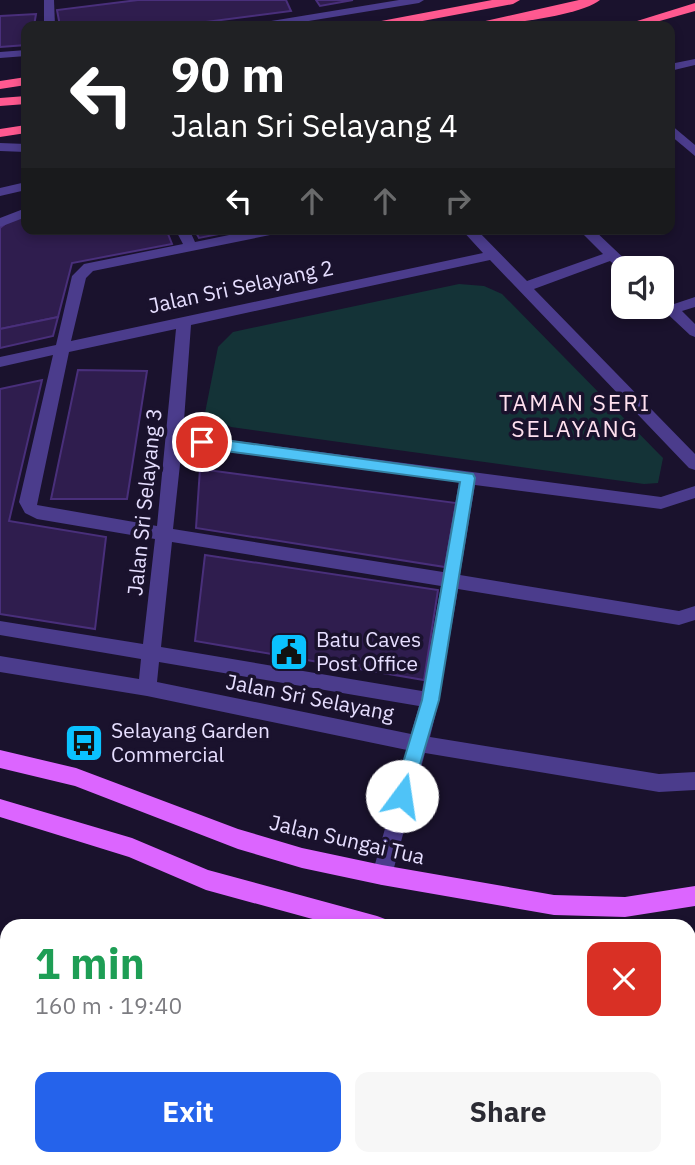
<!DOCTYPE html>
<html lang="en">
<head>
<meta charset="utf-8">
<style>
	:root { --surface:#fff; --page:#f7f7f7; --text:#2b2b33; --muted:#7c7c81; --accent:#2563eb }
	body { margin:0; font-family:"IBM Plex Sans",sans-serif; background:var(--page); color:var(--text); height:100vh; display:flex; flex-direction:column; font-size:26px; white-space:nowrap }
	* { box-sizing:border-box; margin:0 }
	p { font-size:23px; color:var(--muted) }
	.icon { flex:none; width:38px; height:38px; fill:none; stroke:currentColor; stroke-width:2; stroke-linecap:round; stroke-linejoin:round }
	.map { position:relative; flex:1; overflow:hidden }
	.panel { position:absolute; left:0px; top:919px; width:696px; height:247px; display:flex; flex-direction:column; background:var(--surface); border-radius:21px 21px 0 0; box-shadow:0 4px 10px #0003 }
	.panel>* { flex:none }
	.guide { position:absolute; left:21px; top:21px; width:654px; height:214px; border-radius:14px; box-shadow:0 4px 10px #0003; background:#202124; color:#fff; overflow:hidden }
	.controls { position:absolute; left:611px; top:256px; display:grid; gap:14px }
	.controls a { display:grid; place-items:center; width:63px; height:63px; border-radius:14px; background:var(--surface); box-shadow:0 4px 10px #0003; font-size:35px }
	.pin { position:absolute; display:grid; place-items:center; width:60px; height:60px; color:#fff; margin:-30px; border:4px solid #fff; border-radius:50%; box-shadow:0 2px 7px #0007 }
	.me { position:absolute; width:77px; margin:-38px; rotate:14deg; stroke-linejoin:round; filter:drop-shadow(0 0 5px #0008) }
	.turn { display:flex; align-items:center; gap:24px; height:147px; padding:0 35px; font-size:32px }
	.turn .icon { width:91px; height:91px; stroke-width:2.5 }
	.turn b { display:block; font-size:49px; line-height:60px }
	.lanes { display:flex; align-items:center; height:66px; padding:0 35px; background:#0003; justify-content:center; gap:35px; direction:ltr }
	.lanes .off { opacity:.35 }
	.round { display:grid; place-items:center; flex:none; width:74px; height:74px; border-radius:14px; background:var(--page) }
	.summary { display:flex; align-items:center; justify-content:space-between; height:119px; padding:0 35px }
	h1 { font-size:42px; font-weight:800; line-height:52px; color:#1e9e55 }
	.cta { display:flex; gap:14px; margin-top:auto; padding:14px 35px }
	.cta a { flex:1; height:80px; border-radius:14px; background:var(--accent); color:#fff; font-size:28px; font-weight:800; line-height:80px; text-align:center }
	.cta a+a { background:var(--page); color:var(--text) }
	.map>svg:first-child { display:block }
</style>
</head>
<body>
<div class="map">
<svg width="695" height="1165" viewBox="0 0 695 1165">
	<rect width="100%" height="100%" fill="#1a122d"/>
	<polygon fill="#143337" points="459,284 484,286 502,294 663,458 658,483 644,484 231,427 205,413 218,347 233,332"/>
	<g fill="#2f1d4e" stroke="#492f7b" stroke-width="2">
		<polygon points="138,0 286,0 291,11 175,26 60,26 57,10"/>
		<polygon points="316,0 353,0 320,6"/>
		<polygon points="36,14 34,26 26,26 26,45 0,47 0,16"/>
		<polygon points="26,216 26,229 166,229 172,244 72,263 58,317 0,329 0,228 11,219"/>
		<polygon points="194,229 244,229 199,238"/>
		<polygon points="58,317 53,336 0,348 0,329"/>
		<polygon points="78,370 147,371 127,499 51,499"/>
		<polygon points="42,380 9,521 106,537 95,629 0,614 0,389"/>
		<polygon points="200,469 456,503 445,567 196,528"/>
		<polygon points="205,555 438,590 424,680 195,641"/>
		<polygon points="0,1052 7,1057 7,1158 220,1158 224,1161 222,1165 0,1165"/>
	</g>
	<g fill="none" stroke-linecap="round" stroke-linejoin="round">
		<g fill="#4b3c8c" fill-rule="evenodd">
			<polygon points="44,0 54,0 55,26 44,26"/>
			<polygon points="399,0 424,0 419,3 278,26 253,26 259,23"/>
			<polygon points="26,50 26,56 0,58 0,52"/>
			<polygon points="695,59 695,65 670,71 670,64"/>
			<polygon points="670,124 695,145 695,156 670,135"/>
			<polygon points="0,143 26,144 26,152 0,151"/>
			<polygon points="26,182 26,190 0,196 0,188"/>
			<polygon points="26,208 26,217 0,227 0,218"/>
			<path d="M175,229H189L195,242L258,229H287L280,233L93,271L86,278L71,341L483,253L461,229H476L527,281L603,254L578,229H593L631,265L633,268H623V272L610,261L534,289L695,454V470L689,468L490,260L191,325L183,434L661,497L695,486V498L661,509L475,485L460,575L679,611L695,606V620L679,625L458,589L439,700L430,737L659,774L695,772V790L659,792L425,753L392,875L389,882L382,885L375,882L372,875L407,750L147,696L0,672V656L139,679L141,659L0,635V621L143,644L155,539L37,519L25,513L19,502L53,355L0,367V357L56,345L72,276L84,264L183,244ZM176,329L157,526L37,505L69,352ZM182,446L459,482L443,572L173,529ZM172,542L441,586L422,691L161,647ZM159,662L419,706L411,734L157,682Z"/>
			<polygon points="662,296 674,304 695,297 695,307 682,311 695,324 695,337 690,335 659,306 662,306"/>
			<polygon points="695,1067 695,1120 690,1117 690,1070"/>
			<polygon points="253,1158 283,1158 286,1165 253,1165"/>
			<polygon points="344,1158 368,1158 366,1165 342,1165"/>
			<polygon points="412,1158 436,1158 435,1165 411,1165"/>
			<rect x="560" y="1158" width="24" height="7"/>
			<rect x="624" y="1158" width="24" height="7"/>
		</g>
		<g fill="#dc65ff" fill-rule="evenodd">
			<polygon points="0,750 76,768 238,829 302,848 382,865 554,895 625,897 695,886 695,906 625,917 554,915 382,885 302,868 238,849 75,786 0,768"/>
			<polygon points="0,799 132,838 208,870 377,916 385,919 388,926 338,926 206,890 129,857 0,817"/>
			<polygon points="695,937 695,959 690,960 690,938"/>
		</g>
		<g fill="#ff5990" fill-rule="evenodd">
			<polygon points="492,0 520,0 513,4 396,26 369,26 376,22"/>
			<path d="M579,0H600C579,17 491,27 463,26Z"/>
			<polygon points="695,3 695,11 642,26 621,26"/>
			<polygon points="26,77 26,85 0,89 0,81"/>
			<polygon points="26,96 26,104 0,106 0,98"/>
			<polygon points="26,125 26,133 0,137 0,129"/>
		</g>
	</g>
	<polygon fill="#4fc3f7" stroke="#337fa1" stroke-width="2" points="202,437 473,474 475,478 439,700 409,802 402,804 396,802 393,796 422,700 460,482 202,448 195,442"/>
	<defs>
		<g id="civic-square" transform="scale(2.0125)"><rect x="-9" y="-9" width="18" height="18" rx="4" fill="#0ac2ff" stroke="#1a122d"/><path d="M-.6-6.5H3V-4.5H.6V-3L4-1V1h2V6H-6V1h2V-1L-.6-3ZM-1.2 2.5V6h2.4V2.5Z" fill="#111"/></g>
		<g id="bus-square" transform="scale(2.0125)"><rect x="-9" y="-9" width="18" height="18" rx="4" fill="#0ac2ff" stroke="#1a122d"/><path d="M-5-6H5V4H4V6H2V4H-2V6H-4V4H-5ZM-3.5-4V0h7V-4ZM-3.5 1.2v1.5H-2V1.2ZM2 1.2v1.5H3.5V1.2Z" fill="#111"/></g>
	</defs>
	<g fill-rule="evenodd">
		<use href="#civic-square" x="289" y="652"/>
		<use href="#bus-square" x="84" y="743"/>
	</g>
	<g text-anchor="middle" stroke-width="7" stroke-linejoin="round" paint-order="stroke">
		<g font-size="21" fill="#e6deff" stroke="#1a122d">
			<text transform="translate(241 287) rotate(-12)" y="7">Jalan Sri Selayang 2</text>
			<text transform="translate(145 502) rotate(-84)" y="7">Jalan Sri Selayang 3</text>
			<text transform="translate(310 698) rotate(11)" y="7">Jalan Sri Selayang</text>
			<text transform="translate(347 840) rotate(13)" y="7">Jalan Sungai Tua</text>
		</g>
		<g font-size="21" fill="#e6deff" stroke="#1a122d" text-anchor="start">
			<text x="316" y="647">Batu Caves<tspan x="316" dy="24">Post Office</tspan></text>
			<text x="111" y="738">Selayang Garden<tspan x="111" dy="24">Commercial</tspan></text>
		</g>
		<g font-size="23" letter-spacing="2" fill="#ffe0ef" stroke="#1a122d">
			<text x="575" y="411">TAMAN SERI<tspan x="575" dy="26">SELAYANG</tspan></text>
		</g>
	</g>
</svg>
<div class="controls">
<a><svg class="icon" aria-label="sound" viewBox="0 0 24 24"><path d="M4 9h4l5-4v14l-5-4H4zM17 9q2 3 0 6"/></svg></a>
</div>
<div class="pin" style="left:202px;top:442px;background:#d93025"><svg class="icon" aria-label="arrive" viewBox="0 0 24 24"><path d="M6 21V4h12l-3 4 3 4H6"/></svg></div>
<svg class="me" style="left:402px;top:796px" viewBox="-20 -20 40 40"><circle r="19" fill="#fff"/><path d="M0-13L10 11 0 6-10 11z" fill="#4fc3f7"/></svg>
<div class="guide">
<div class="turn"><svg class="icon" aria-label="left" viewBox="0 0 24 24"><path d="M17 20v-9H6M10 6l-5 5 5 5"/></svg><div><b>90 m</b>Jalan Sri Selayang 4</div></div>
<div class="lanes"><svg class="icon" aria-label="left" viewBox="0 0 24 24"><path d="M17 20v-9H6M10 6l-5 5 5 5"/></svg><svg class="icon off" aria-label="ahead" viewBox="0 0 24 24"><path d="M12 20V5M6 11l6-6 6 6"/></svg><svg class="icon off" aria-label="ahead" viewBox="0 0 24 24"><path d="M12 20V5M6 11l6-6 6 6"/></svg><svg class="icon off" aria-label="right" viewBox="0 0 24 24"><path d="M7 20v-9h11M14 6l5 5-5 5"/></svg></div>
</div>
<section class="panel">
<div class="summary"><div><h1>1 min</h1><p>160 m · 19:40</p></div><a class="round" style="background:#d93025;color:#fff"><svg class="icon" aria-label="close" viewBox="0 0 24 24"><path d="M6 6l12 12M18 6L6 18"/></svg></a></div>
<div class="cta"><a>Exit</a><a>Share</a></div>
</section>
</div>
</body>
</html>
